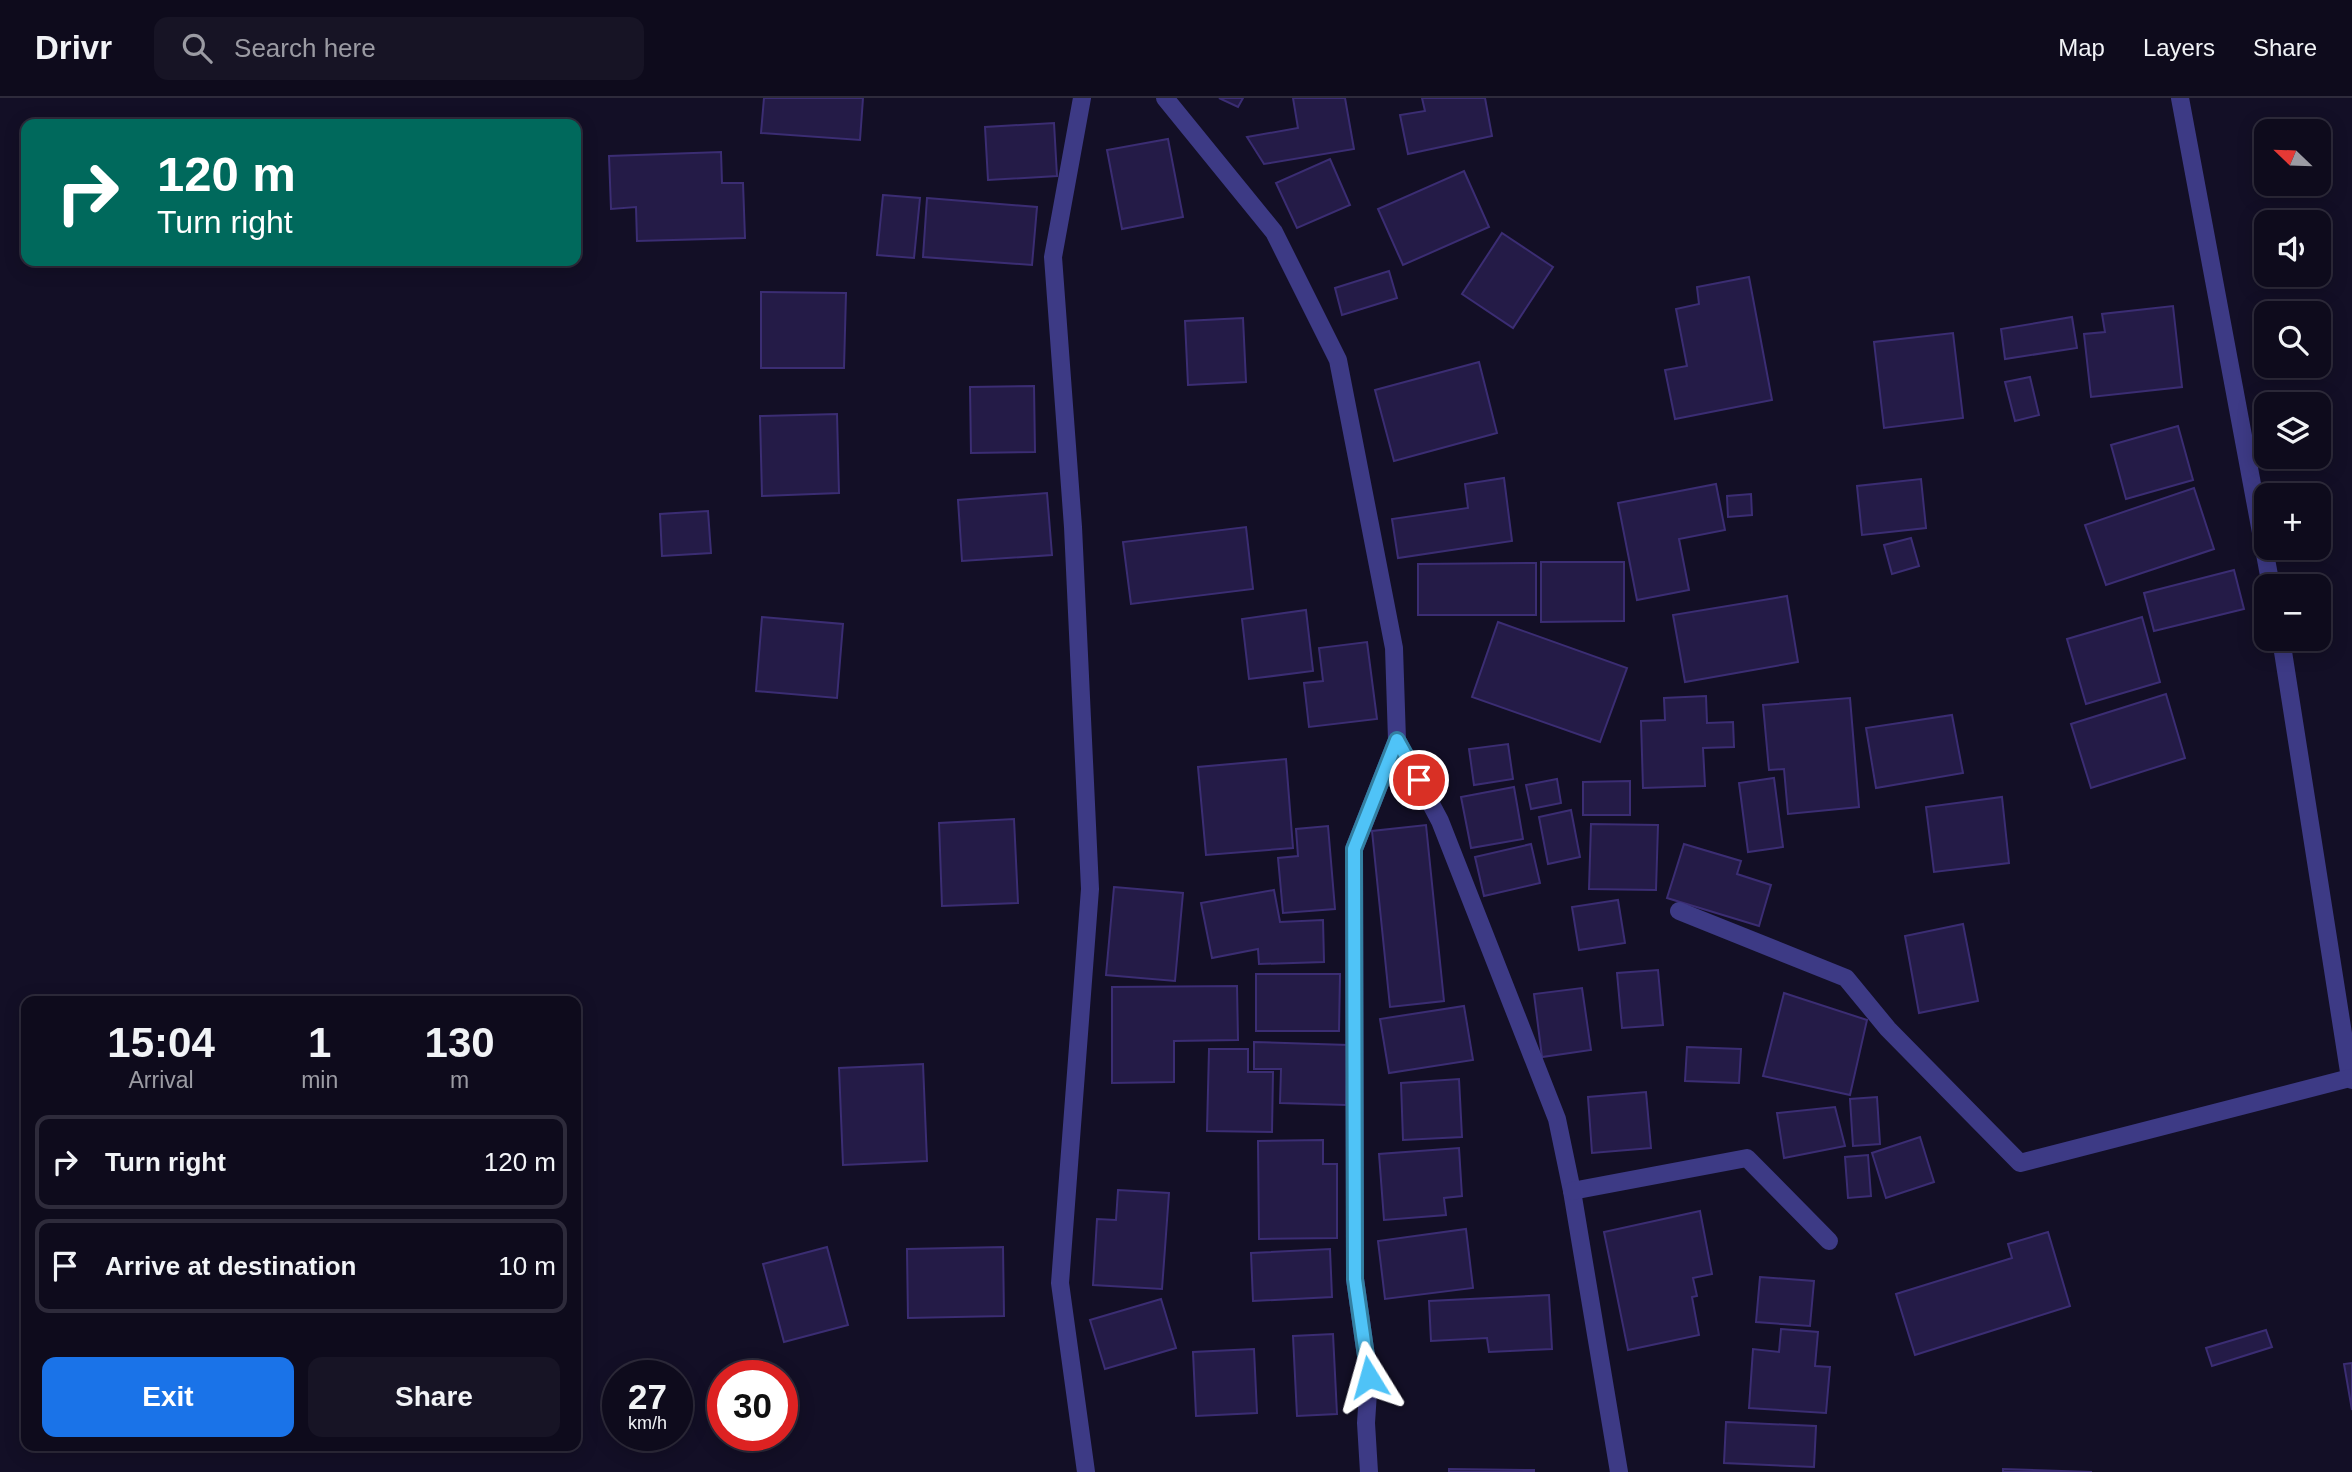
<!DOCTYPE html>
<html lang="en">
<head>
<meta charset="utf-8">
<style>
	:root { --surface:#0e0b1c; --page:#171425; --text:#f1f3f6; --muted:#9b9ba3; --line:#2e2b3b; --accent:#1a73e8 }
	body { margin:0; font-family:Helvetica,sans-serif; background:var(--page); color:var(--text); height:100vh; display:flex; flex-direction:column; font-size:26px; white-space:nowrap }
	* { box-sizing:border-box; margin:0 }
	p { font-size:23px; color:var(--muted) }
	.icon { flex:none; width:38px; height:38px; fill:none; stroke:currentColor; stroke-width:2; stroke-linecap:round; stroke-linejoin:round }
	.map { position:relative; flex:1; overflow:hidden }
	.details { position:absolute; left:21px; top:898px; width:560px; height:455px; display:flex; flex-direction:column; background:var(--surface); border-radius:14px; box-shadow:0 4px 18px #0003,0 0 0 2px var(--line) }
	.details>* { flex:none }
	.banner { position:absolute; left:21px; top:21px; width:560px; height:147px; border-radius:14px; box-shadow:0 4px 18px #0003,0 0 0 2px var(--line); background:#00695c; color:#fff; overflow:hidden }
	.needle { width:46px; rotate:293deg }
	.buttons { position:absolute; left:2254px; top:21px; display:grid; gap:14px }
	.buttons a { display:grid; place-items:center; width:77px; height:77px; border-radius:14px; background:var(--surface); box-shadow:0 4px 18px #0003,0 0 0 2px var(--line); font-size:35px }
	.speed { position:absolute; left:602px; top:1262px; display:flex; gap:14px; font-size:35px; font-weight:700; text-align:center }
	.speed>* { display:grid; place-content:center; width:91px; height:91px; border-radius:50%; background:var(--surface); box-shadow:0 4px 18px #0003,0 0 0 2px var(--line); line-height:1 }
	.speed small { font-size:18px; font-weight:400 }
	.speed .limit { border:10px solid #d22; background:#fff; color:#111 }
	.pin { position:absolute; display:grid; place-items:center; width:60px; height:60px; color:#fff; margin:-30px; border:4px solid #fff; border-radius:50%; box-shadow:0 2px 7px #0007 }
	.me { position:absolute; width:77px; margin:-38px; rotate:352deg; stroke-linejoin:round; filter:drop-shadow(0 0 5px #0008) }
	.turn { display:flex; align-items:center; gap:24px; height:147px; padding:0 21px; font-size:32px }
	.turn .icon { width:91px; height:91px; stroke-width:2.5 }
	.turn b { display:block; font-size:49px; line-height:60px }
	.eta { display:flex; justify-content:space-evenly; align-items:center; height:119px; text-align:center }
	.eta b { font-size:42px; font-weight:700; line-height:49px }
	.cta { display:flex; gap:14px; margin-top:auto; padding:14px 21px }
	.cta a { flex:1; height:80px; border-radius:14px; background:var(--accent); color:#fff; font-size:28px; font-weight:700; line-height:80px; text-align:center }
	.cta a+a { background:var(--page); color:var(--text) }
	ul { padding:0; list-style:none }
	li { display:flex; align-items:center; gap:21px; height:94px; margin:0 14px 10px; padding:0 7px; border:4px solid var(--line); border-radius:14px }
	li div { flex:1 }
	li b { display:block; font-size:26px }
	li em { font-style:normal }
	header { display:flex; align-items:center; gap:42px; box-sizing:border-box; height:98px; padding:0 35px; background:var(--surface); border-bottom:2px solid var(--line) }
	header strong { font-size:33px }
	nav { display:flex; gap:38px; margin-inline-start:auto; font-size:24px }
	.search { width:490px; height:63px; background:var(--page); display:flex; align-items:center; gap:18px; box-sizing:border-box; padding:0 24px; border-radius:14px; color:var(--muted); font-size:26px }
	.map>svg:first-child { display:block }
</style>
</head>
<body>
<header>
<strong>Drivr</strong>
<div class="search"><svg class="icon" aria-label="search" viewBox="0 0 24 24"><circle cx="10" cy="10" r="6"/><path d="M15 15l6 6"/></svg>Search here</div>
<nav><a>Map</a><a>Layers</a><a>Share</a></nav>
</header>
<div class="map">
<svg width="2352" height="1374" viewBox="0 0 2352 1374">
	<rect width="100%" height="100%" fill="#130f26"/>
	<g fill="#241b47" stroke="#3b2d73" stroke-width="2">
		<polygon points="764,0 863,0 860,42 761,35"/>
		<polygon points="1219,0 1243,0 1238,9"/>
		<polygon points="1293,0 1345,0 1354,51 1264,66 1247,39 1298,30"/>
		<polygon points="1422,0 1485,0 1492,38 1408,56 1400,17 1425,13"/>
		<polygon points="1054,25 1057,78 988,82 985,29"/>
		<polygon points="1168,41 1183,119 1122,131 1107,52"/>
		<polygon points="721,54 722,85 743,85 745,140 637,143 636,109 611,111 609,58"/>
		<polygon points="1330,61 1350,107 1297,130 1276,85"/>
		<polygon points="1464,73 1489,129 1403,167 1378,111"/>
		<polygon points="883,97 920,100 914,160 877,157"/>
		<polygon points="927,100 1037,109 1032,167 923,159"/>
		<polygon points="1502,135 1553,169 1513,230 1462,196"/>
		<polygon points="1389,173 1397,200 1342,217 1335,190"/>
		<polygon points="1749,179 1772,302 1675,321 1665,272 1687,268 1676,211 1699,206 1697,189"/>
		<polygon points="761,194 846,195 844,270 761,270"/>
		<polygon points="2173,208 2182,289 2091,299 2084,236 2105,234 2102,216"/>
		<polygon points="2072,219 2077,250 2005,261 2001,231"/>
		<polygon points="1243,220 1246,284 1188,287 1185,223"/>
		<polygon points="1953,235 1963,320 1884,330 1874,244"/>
		<polygon points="1479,264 1497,335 1394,363 1375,292"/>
		<polygon points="2030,279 2039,317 2015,323 2005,284"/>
		<polygon points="1034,288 1035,354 971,355 970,289"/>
		<polygon points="837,316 839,395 762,398 760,318"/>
		<polygon points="2178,328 2193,382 2126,401 2111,347"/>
		<polygon points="1504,380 1512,443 1398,460 1392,421 1468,410 1465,386"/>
		<polygon points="1921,381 1926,430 1862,437 1857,388"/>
		<polygon points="1716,386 1725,432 1679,441 1689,492 1637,502 1618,405"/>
		<polygon points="2194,390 2214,451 2106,487 2085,427"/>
		<polygon points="1047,395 1052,457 962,463 958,402"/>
		<polygon points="1751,396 1752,417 1728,419 1727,398"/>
		<polygon points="708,413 711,455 662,458 660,416"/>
		<polygon points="1246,429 1253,491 1131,506 1123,444"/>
		<polygon points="1911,440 1919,468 1892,476 1884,447"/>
		<polygon points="1541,464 1624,464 1624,523 1541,524"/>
		<polygon points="1536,465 1536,517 1418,517 1418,466"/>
		<polygon points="2234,472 2244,511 2154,533 2144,495"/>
		<polygon points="1787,498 1798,564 1685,584 1673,517"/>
		<polygon points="1306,512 1313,573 1249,581 1242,521"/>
		<polygon points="762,519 843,526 837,600 756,593"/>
		<polygon points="2142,519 2160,584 2086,606 2067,541"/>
		<polygon points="1498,524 1627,570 1600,644 1472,599"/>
		<polygon points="1367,544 1377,621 1309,629 1304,585 1323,583 1319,550"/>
		<polygon points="2166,596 2185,660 2091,690 2071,626"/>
		<polygon points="1706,598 1707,625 1733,624 1734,649 1703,650 1705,688 1643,690 1641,623 1665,622 1664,600"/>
		<polygon points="1850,600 1859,709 1788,716 1784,671 1769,672 1763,607"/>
		<polygon points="1952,617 1963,675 1876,690 1866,630"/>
		<polygon points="1508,646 1513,681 1474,687 1469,651"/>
		<polygon points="1286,661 1293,750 1206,757 1198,669"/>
		<polygon points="1774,680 1783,749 1748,754 1739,685"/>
		<polygon points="1557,681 1561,705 1531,711 1526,687"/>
		<polygon points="1630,683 1630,717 1583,717 1583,684"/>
		<polygon points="1514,689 1523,741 1471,750 1461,699"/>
		<polygon points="2002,699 2009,765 1934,774 1926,709"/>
		<polygon points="1571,712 1580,759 1548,766 1539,719"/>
		<polygon points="1014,721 1018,805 942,808 939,725"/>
		<polygon points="1591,726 1658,727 1656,792 1589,791"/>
		<polygon points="1426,727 1444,903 1390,909 1372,733"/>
		<polygon points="1328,728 1335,811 1283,815 1278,760 1298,758 1296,731"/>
		<polygon points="1531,746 1540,785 1484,798 1475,759"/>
		<polygon points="1684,746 1741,763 1737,776 1771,787 1759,828 1667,800"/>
		<polygon points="1114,789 1183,795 1175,883 1106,877"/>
		<polygon points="1274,792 1280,824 1323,822 1324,864 1259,866 1258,851 1212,860 1201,805"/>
		<polygon points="1618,802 1625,845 1579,852 1572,809"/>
		<polygon points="1963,826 1978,903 1919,915 1905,838"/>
		<polygon points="1658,872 1663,927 1622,930 1617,875"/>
		<polygon points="1256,876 1340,876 1339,933 1256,933"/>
		<polygon points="1237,888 1238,942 1174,943 1174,984 1112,985 1112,889"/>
		<polygon points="1582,890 1591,952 1542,959 1534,896"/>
		<polygon points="1784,895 1867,922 1850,997 1763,978"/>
		<polygon points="1464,908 1473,962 1389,975 1380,921"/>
		<polygon points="1254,944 1348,947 1346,1007 1280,1005 1281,971 1254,971"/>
		<polygon points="1687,949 1741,951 1739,985 1685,983"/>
		<polygon points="1209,951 1248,951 1248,974 1273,974 1272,1034 1207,1033"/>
		<polygon points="923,966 927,1063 843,1067 839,970"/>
		<polygon points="1459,981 1462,1039 1403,1042 1401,985"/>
		<polygon points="1646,994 1651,1050 1592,1055 1588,999"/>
		<polygon points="1877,999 1880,1046 1853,1048 1850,1001"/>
		<polygon points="1835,1009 1845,1048 1784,1060 1777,1015"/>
		<polygon points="1920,1039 1934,1084 1886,1100 1872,1055"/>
		<polygon points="1323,1042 1323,1066 1337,1066 1337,1140 1259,1141 1258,1043"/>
		<polygon points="1459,1050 1462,1098 1444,1100 1446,1117 1384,1122 1379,1056"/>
		<polygon points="1868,1057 1871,1098 1848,1100 1845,1059"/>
		<polygon points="1118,1092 1169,1095 1162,1191 1093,1187 1097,1121 1116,1122"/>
		<polygon points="1700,1113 1712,1176 1693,1180 1697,1198 1692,1199 1699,1237 1628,1252 1604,1134"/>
		<polygon points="1466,1131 1473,1190 1385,1201 1378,1143"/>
		<polygon points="2048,1134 2070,1208 1915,1257 1896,1196 2012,1160 2008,1146"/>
		<polygon points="827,1149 848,1227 784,1244 763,1166"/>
		<polygon points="1003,1149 1004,1218 908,1220 907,1151"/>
		<polygon points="1330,1151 1332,1199 1253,1203 1251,1155"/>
		<polygon points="1760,1179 1814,1183 1810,1228 1756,1224"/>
		<polygon points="1549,1197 1552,1251 1489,1254 1487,1240 1431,1243 1429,1203"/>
		<polygon points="1161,1201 1176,1250 1105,1271 1090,1222"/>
		<polygon points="1781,1231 1818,1234 1815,1268 1830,1269 1826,1315 1749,1310 1753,1251 1779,1254"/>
		<polygon points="2266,1232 2272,1249 2212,1268 2206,1250"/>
		<polygon points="1333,1236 1337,1316 1297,1318 1293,1238"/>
		<polygon points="1254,1251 1257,1315 1196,1318 1193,1254"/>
		<polygon points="2352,1265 2352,1312 2344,1266"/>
		<polygon points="1726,1324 1816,1328 1814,1369 1724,1365"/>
		<polygon points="1449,1371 1534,1372 1534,1374 1449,1374"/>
		<polygon points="2003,1371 2092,1374 2003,1374"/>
	</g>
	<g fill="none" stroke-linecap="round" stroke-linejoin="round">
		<g stroke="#3d3a85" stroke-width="18">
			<polyline points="1082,0 1053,159 1073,429 1090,791 1060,1185 1086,1374"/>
			<polyline points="1165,0 1274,134 1338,262 1394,550 1397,642 1440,723 1557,1021 1572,1093 1619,1374"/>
			<polyline points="2180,0 2271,488"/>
			<polyline points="2281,541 2350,980 2352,982"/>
			<polyline points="1679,813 1846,880 1888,931 2020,1065 2350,980"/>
			<polyline points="1572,1093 1747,1060 1829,1143"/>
			<polyline points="1369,1374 1366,1325 1369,1279 1355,1181 1354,751 1397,642"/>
		</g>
	</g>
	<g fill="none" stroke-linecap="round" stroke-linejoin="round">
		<g stroke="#337fa1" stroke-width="18">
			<polyline id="route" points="1369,1279 1355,1181 1354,751 1397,642 1419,682"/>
		</g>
		<use href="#route" stroke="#4fc3f7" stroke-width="12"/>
	</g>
</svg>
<div class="buttons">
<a><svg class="needle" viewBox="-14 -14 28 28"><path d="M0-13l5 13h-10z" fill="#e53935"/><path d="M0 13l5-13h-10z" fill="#9b9ba3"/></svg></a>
<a><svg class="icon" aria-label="sound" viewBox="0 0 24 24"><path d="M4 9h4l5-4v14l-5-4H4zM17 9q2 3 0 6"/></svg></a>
<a><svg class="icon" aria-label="search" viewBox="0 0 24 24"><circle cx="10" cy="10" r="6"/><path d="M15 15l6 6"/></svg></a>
<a><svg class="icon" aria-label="layers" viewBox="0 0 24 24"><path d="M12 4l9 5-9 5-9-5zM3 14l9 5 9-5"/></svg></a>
<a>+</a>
<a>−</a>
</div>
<div class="speed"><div>27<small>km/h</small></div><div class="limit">30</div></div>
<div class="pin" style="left:1419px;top:682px;background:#d93025"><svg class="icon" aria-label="arrive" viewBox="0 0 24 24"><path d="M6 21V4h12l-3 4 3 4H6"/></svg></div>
<svg class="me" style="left:1369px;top:1279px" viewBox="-20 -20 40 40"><path d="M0-17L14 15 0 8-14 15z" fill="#4fc3f7" stroke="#fff" stroke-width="4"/></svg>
<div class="banner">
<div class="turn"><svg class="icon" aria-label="right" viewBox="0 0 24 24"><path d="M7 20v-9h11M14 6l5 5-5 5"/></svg><div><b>120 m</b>Turn right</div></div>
</div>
<section class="details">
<div class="eta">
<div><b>15:04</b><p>Arrival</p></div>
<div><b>1</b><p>min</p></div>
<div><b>130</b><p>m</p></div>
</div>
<ul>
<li><svg class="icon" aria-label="right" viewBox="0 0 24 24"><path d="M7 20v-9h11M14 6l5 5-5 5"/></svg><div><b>Turn right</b></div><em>120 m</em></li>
<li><svg class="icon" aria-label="arrive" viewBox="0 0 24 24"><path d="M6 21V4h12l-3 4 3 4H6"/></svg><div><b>Arrive at destination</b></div><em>10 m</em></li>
</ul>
<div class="cta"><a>Exit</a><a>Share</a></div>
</section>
</div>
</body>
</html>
